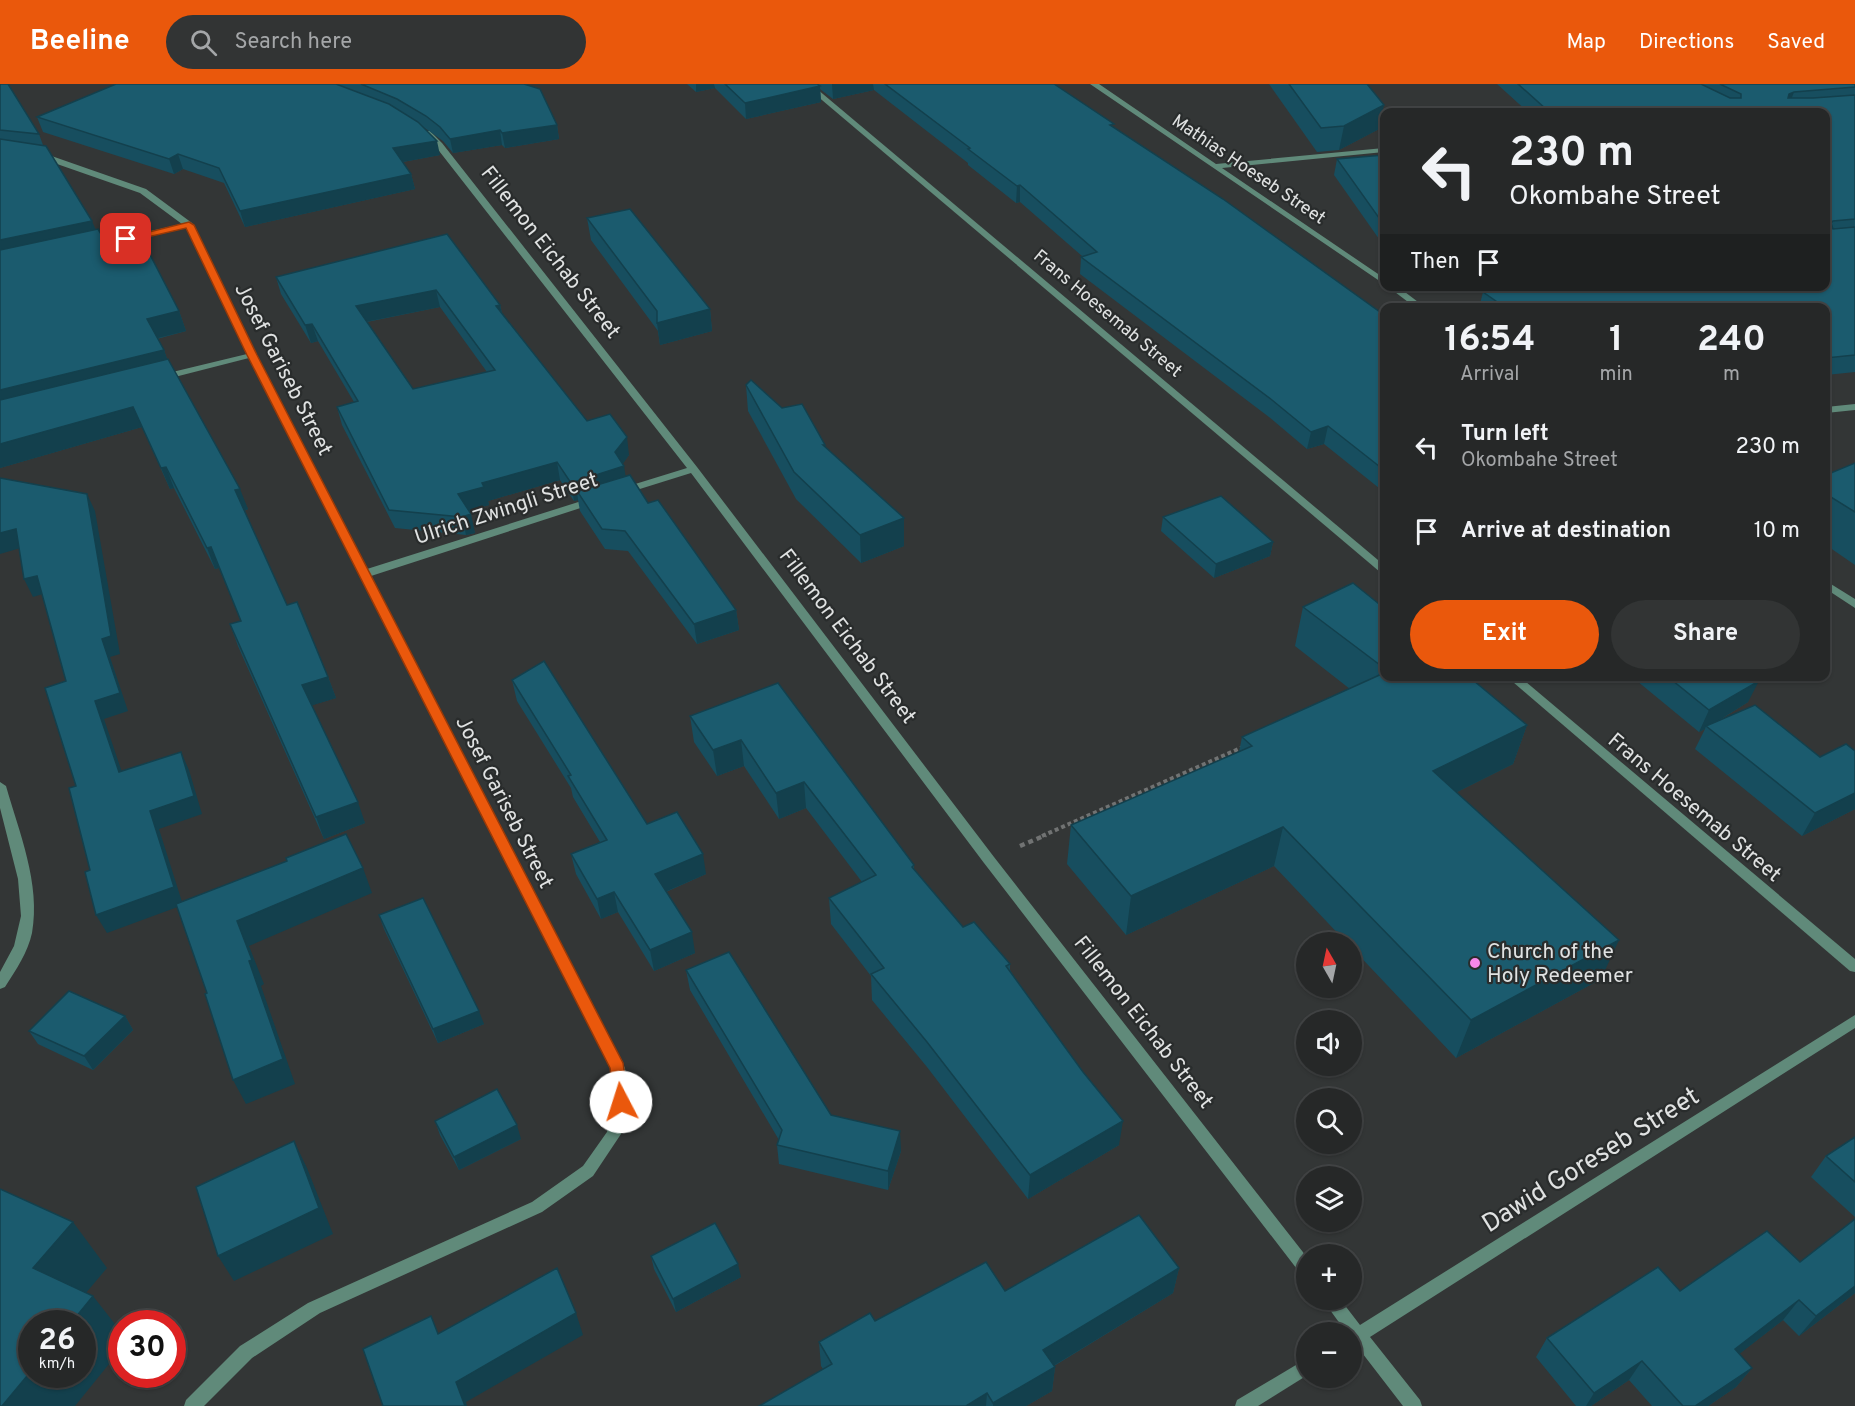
<!DOCTYPE html>
<html lang="en">
<head>
<meta charset="utf-8">
<style>
	:root { --surface:#262828; --page:#323434; --text:#f1f3f6; --muted:#a4a6a8; --line:#424445; --accent:#ea580c }
	body { margin:0; font-family:Overpass,sans-serif; background:var(--page); color:var(--text); height:100vh; display:flex; flex-direction:column; font-size:22px; white-space:nowrap }
	* { box-sizing:border-box; margin:0 }
	p { font-size:20px; color:var(--muted) }
	.icon { flex:none; width:33px; height:33px; fill:none; stroke:currentColor; stroke-width:2; stroke-linecap:round; stroke-linejoin:round }
	.map { position:relative; flex:1; overflow:hidden }
	.details { position:absolute; left:1380px; top:219px; width:450px; height:378px; display:flex; flex-direction:column; background:var(--surface); border-radius:12px; box-shadow:0 2px 4px #0004,0 0 0 2px var(--line) }
	.details>* { flex:none }
	.banner { position:absolute; left:1380px; top:24px; width:450px; height:183px; border-radius:12px; box-shadow:0 2px 4px #0004,0 0 0 2px var(--line); background:#262828; color:var(--text); overflow:hidden }
	.needle { width:39px; rotate:351deg }
	.tools { position:absolute; left:1296px; top:848px; display:grid; gap:12px }
	.tools a { display:grid; place-items:center; width:66px; height:66px; border-radius:50%; background:var(--surface); box-shadow:0 2px 4px #0004,0 0 0 2px var(--line); font-size:30px }
	.speed { position:absolute; left:18px; top:1226px; display:flex; gap:12px; font-size:30px; font-weight:700; text-align:center }
	.speed>* { display:grid; place-content:center; width:78px; height:78px; border-radius:50%; background:var(--surface); box-shadow:0 2px 4px #0004,0 0 0 2px var(--line); line-height:1 }
	.speed small { font-size:15px; font-weight:400 }
	.speed .limit { border:9px solid #d22; background:#fff; color:#111 }
	.pin { position:absolute; display:grid; place-items:center; width:51px; height:51px; color:#fff; margin:-26px; border-radius:12px; box-shadow:0 3px 9px #0006 }
	.me { position:absolute; width:66px; margin:-33px; rotate:355deg; stroke-linejoin:round; filter:drop-shadow(0 0 4px #0008) }
	.turn { display:flex; align-items:center; gap:21px; height:126px; padding:0 30px; font-size:27px }
	.turn .icon { width:78px; height:78px; stroke-width:2.5 }
	.turn b { display:block; font-size:42px; line-height:51px }
	.then { display:flex; align-items:center; height:57px; padding:0 30px; background:#0003; gap:12px; font-size:22px }
	.eta { display:flex; justify-content:space-evenly; align-items:center; height:102px; text-align:center }
	.eta b { font-size:36px; font-weight:700; line-height:42px }
	.cta { display:flex; gap:12px; margin-top:auto; padding:12px 30px }
	.cta a { flex:1; height:69px; border-radius:36px; background:var(--accent); color:#fff; font-size:24px; font-weight:700; line-height:69px; text-align:center }
	.cta a+a { background:var(--page); color:var(--text) }
	ul { padding:0; list-style:none }
	li { display:flex; align-items:center; gap:18px; height:84px; padding:0 30px }
	li div { flex:1 }
	li b { display:block; font-size:22px }
	li em { font-style:normal }
	header { display:flex; align-items:center; gap:36px; box-sizing:border-box; height:84px; padding:0 30px; background:var(--accent); color:#fff }
	header strong { font-size:28px }
	nav { display:flex; gap:33px; margin-inline-start:auto; font-size:21px }
	.search { width:420px; height:54px; background:var(--page); display:flex; align-items:center; gap:15px; box-sizing:border-box; padding:0 21px; border-radius:33px; color:var(--muted); font-size:22px }
	.map>svg:first-child { display:block }
</style>
</head>
<body>
<header>
<strong>Beeline</strong>
<div class="search"><svg class="icon" aria-label="search" viewBox="0 0 24 24"><circle cx="10" cy="10" r="6"/><path d="M15 15l6 6"/></svg>Search here</div>
<nav><a>Map</a><a>Directions</a><a>Saved</a></nav>
</header>
<div class="map">
<svg width="1855" height="1322" viewBox="0 0 1855 1322">
	<rect width="100%" height="100%" fill="#333636"/>
	<g fill="none" stroke-linecap="round" stroke-linejoin="round">
		<polyline stroke="#717373" stroke-width="4" stroke-dasharray="4 3" stroke-linecap="butt" points="1042,752 1243,663"/>
		<polyline stroke="#717373" stroke-width="4.5" stroke-dasharray="5 4" stroke-linecap="butt" points="1020,762 1046,751"/>
		<g fill="#608a7a" fill-rule="evenodd">
			<polygon points="803,0 811,0 1384,481 1384,489 1380,488"/>
			<polygon points="1090,0 1099,0 1216,80 1384,64 1384,68 1222,84 1384,194 1384,200"/>
			<polygon points="424,47 430,47 442,59 697,383 994,773 1306,1172 1306,1191 1300,1189 984,779 691,389 627,409 619,409 619,405 687,384 436,63 424,51"/>
			<polygon points="37,69 43,69 146,105 192,139 257,271 367,485 591,414 595,413 600,416 599,418 371,492 625,984 628,1018 621,1050 593,1092 542,1128 320,1229 252,1274 204,1322 184,1322 186,1316 240,1262 308,1219 532,1118 583,1082 607,1048 614,1018 611,984 249,274 163,296 158,293 160,291 247,270 186,144 88,165 88,161 182,140 140,109 37,73"/>
			<polygon points="1387,202 1397,202 1426,224 1416,224"/>
			<polygon points="1855,320 1855,326 1826,329 1826,323"/>
			<polygon points="1826,497 1855,515 1855,524 1826,505"/>
			<polygon points="1506,592 1519,592 1855,875 1855,888 1850,887"/>
			<path d="M0,698L6,702C19,748 41,800 32,849C28,868 16,886 5,903L0,905V888L14,862L21,832L18,795L0,724Z"/>
			<polygon points="1855,931 1855,944 1370,1253 1420,1316 1422,1322 1403,1322 1356,1261 1352,1263 1352,1248 1346,1248 1322,1215 1340,1215 1360,1241"/>
			<polygon points="1306,1275 1306,1292 1258,1322 1235,1322 1237,1316"/>
		</g>
	</g>
	<g fill="#174e5f" fill-rule="evenodd">
		<polygon points="0,0 39,50 43,61 96,146 111,167 179,227 186,247 157,255 164,266 167,275 248,425 244,427 287,521 328,593 336,614 312,621 365,739 324,755 238,562 230,540 241,537 219,484 215,485 174,404 170,405 142,343 0,384"/>
		<polygon points="116,0 524,0 557,41 559,55 505,64 502,61 453,69 443,57 422,42 440,71 403,78 411,90 415,105 245,143 224,99 183,85 174,90 43,48 37,33"/>
		<polygon points="687,0 1054,0 1113,43 1384,231 1384,408 1324,360 1307,365 1269,333 1080,190 1081,173 1082,172 1020,118 1016,119 968,81 968,79 874,6 833,15 820,5 821,18 746,35 715,4 696,8"/>
		<polygon points="1269,0 1367,0 1379,45 1339,66 1317,68"/>
		<polygon points="1497,0 1855,0 1855,288 1826,291 1826,224 1479,224 1483,208 1492,205 1490,202 1826,202 1826,28 1528,28"/>
		<polygon points="1384,71 1384,162 1334,91 1337,75"/>
		<polygon points="587,134 710,225 712,247 660,261 658,247 591,156"/>
		<path d="M447,150L500,221L502,229L587,337L629,371L622,380L625,392L736,526L739,546L697,560L628,467L605,465L580,427L578,416L574,417L560,396L488,417L489,421L468,427L475,449L466,451L395,444L342,341L337,323L354,318L318,257L311,259L281,210L276,193ZM440,223L487,288L413,305L367,238Z"/>
		<polygon points="746,301 825,363 904,462 861,479 796,415 748,327"/>
		<polygon points="1855,379 1855,481 1826,461 1826,391"/>
		<polygon points="1163,433 1273,458 1270,472 1214,494 1161,447"/>
		<polygon points="1303,523 1384,524 1384,592 1527,641 1513,680 1457,708 1601,895 1456,974 1352,864 1352,858 1346,858 1274,782 1126,851 1067,780 1071,741 1239,668 1242,653 1350,605 1295,562"/>
		<polygon points="1631,592 1754,592 1748,618 1718,637 1820,673 1855,667 1855,725 1802,752 1695,665 1705,645 1699,648"/>
		<polygon points="512,596 647,740 706,790 666,808 695,869 654,887 618,828 601,835 576,790 571,770 600,758 573,713 571,704 517,617"/>
		<polygon points="778,599 914,781 914,786 963,843 1010,880 1010,886 1119,1061 1028,1115 927,983 872,916 871,892 831,840 829,814 862,798 806,724 779,735 744,682 717,692 694,658 690,632"/>
		<polygon points="379,831 484,940 438,959 384,845"/>
		<polygon points="686,886 831,1031 901,1067 888,1106 779,1080 777,1061 779,1056 690,906"/>
		<polygon points="125,932 133,946 93,986 38,960 29,947"/>
		<polygon points="435,1037 521,1055 459,1086 440,1051"/>
		<polygon points="1855,1053 1855,1133 1811,1093 1826,1072"/>
		<polygon points="651,1172 741,1193 676,1228 654,1185"/>
		<polygon points="1800,1178 1855,1209 1799,1252 1783,1236 1739,1270 1752,1284 1736,1303 1708,1322 1652,1322 1629,1296 1591,1322 1576,1322 1536,1273 1547,1254 1680,1207"/>
		<polygon points="1179,1184 1173,1209 1054,1282 1055,1283 1052,1307 1026,1322 759,1322 823,1285 821,1282 819,1258 875,1237 1005,1207"/>
	</g>
	<g fill="#13404d">
		<polygon points="696,0 714,0 715,4 696,8"/>
		<polygon points="832,0 873,0 874,6 833,15"/>
		<polygon points="820,2 821,18 746,35 745,19"/>
		<polygon points="1794,8 1788,24 1789,10"/>
		<polygon points="1384,21 1379,45 1339,66 1344,42"/>
		<polygon points="557,41 559,55 505,64 502,49"/>
		<polygon points="500,46 502,61 453,69 450,55"/>
		<polygon points="437,57 440,71 397,79 393,64"/>
		<polygon points="178,70 183,85 174,90 169,75"/>
		<polygon points="411,90 415,105 245,143 240,127"/>
		<polygon points="1020,101 1020,118 1016,119 1017,102"/>
		<polygon points="92,137 100,156 0,178 0,156"/>
		<polygon points="436,206 440,223 360,239 356,222"/>
		<polygon points="500,221 504,239 496,222"/>
		<polygon points="710,225 712,247 660,261 657,239"/>
		<polygon points="179,227 186,247 154,255 147,235"/>
		<polygon points="312,240 318,257 311,259 305,241"/>
		<polygon points="164,266 171,286 0,329 0,306"/>
		<polygon points="133,323 142,343 0,384 0,360"/>
		<polygon points="1328,342 1324,360 1307,365 1311,348"/>
		<polygon points="627,353 629,371 620,384 624,382 627,401 577,407 578,416 574,417 571,399 615,368"/>
		<polygon points="557,378 560,396 488,417 489,421 462,429 458,410 482,399"/>
		<polygon points="166,383 174,404 170,405 161,384"/>
		<polygon points="240,405 248,425 243,427 235,406"/>
		<polygon points="87,410 95,427 120,570 110,573 128,627 104,635 128,706 119,688 95,617 102,555"/>
		<polygon points="471,430 475,449 466,451 462,433"/>
		<polygon points="904,434 904,462 861,479 860,451"/>
		<polygon points="16,445 24,463 0,470 0,449"/>
		<polygon points="1273,458 1270,472 1214,494 1216,480"/>
		<polygon points="211,463 219,484 215,485 207,464"/>
		<polygon points="37,492 46,509 33,513 24,495"/>
		<polygon points="736,526 739,546 697,560 694,540"/>
		<polygon points="328,593 336,614 310,622 302,601"/>
		<polygon points="1759,597 1748,618 1708,643 1706,642 1705,645 1699,648 1709,626"/>
		<polygon points="1527,641 1513,680 1421,726 1433,687"/>
		<polygon points="741,656 744,682 717,692 713,666"/>
		<polygon points="181,668 189,686 202,730 159,745 183,821 107,849 96,831"/>
		<polygon points="804,698 806,724 779,735 776,709"/>
		<polygon points="1855,709 1855,725 1802,752 1815,729"/>
		<polygon points="358,718 365,739 324,755 316,733"/>
		<polygon points="1283,743 1274,782 1126,851 1131,812"/>
		<polygon points="703,770 706,790 658,811 655,790"/>
		<polygon points="363,784 372,809 249,862 264,900 261,902 295,1000 246,1020 233,996 237,837"/>
		<polygon points="614,808 618,828 601,835 597,815"/>
		<polygon points="692,848 695,869 654,887 650,866"/>
		<polygon points="1619,856 1601,895 1456,974 1471,936"/>
		<polygon points="479,927 484,940 438,959 433,945"/>
		<polygon points="125,932 133,946 93,986 84,972"/>
		<polygon points="1123,1037 1119,1061 1028,1115 1030,1091"/>
		<polygon points="517,1041 521,1055 459,1086 454,1073"/>
		<polygon points="900,1047 901,1067 888,1106 888,1087"/>
		<polygon points="294,1057 307,1084 333,1150 234,1197 218,1172"/>
		<polygon points="73,1138 107,1184 69,1229 33,1184"/>
		<polygon points="738,1180 741,1193 676,1228 673,1215"/>
		<polygon points="1179,1184 1173,1209 1040,1290 1043,1266"/>
		<polygon points="1855,1202 1855,1209 1799,1252 1816,1232"/>
		<polygon points="93,1212 122,1249 122,1264 75,1322 2,1322 32,1286 32,1290 82,1290 82,1239 71,1239"/>
		<polygon points="1799,1216 1783,1236 1720,1285 1735,1265"/>
		<polygon points="576,1229 583,1251 466,1318 467,1322 465,1322 456,1298"/>
		<polygon points="1642,1277 1629,1296 1591,1322 1586,1322 1594,1309"/>
		<polygon points="1055,1283 1052,1307 1026,1322 993,1322 993,1319"/>
		<polygon points="1752,1284 1736,1303 1708,1322 1695,1322"/>
		<polygon points="987,1309 986,1322 966,1322"/>
	</g>
	<g fill="#1b5b6e" stroke="#13404d" stroke-width="1.5" fill-rule="evenodd">
		<polygon points="0,0 8,0 39,50 0,46"/>
		<polygon points="116,0 336,0 389,20 418,38 437,57 393,64 411,90 240,127 219,84 178,70 169,75 37,33"/>
		<polygon points="361,0 524,0 540,5 557,41 502,49 500,46 450,55 440,43 426,32 397,15"/>
		<polygon points="725,0 817,0 820,2 745,19"/>
		<polygon points="885,0 1054,0 1114,40 1110,41 1223,115 1384,231 1384,386 1328,342 1311,348 1272,316 1081,173 1097,168 1020,101 1017,102 968,65 970,64"/>
		<polygon points="1289,0 1367,0 1384,21 1344,42 1321,44"/>
		<polygon points="1518,0 1701,0 1730,14 1741,14 1741,10 1720,0 1855,0 1855,3 1794,8 1789,10 1788,14 1813,14 1855,11 1855,135 1833,137 1831,139 1833,145 1855,143 1855,271 1826,274 1826,224 1506,224 1483,208 1502,202 1826,202 1826,28 1556,28 1546,25"/>
		<polygon points="0,55 46,62 92,137 0,156"/>
		<polygon points="1384,71 1384,141 1337,75"/>
		<polygon points="630,125 710,225 657,239 657,227 587,134"/>
		<polygon points="98,145 111,167 144,159 179,227 147,235 164,266 0,306 0,166"/>
		<path d="M447,150L500,221L496,222L587,337L610,330L627,353L615,368L624,382L571,399L557,378L482,399L484,403L458,410L471,430L462,433L389,426L337,323L358,317L312,240L305,241L276,193ZM436,206L495,286L413,305L356,222Z"/>
		<polygon points="168,275 240,405 235,406 287,521 297,518 328,593 302,601 358,718 316,733 230,540 241,537 211,463 207,464 166,383 161,384 133,323 0,360 0,316"/>
		<polygon points="751,296 782,324 802,320 825,361 823,361 904,434 860,451 794,388 746,301"/>
		<polygon points="1855,379 1855,428 1826,410 1826,391"/>
		<polygon points="630,391 648,419 658,416 736,526 694,540 625,447 602,445 577,407"/>
		<polygon points="0,394 87,410 111,552 102,555 120,609 95,617 119,688 181,668 194,712 150,727 174,803 96,831 85,788 90,786 69,704 76,702 45,604 66,597 37,492 24,495 16,445 0,449"/>
		<polygon points="1221,412 1273,458 1216,480 1163,433"/>
		<polygon points="1353,499 1384,524 1384,584 1303,523"/>
		<polygon points="544,577 647,740 677,728 703,770 655,790 692,848 650,866 614,808 597,815 571,770 607,756 568,692 571,691 512,596"/>
		<polygon points="1384,589 1384,592 1468,592 1527,641 1433,687 1619,856 1471,936 1283,743 1131,812 1071,741 1252,662 1242,653"/>
		<polygon points="1667,592 1754,592 1759,597 1709,626"/>
		<polygon points="778,599 914,781 912,783 963,843 974,838 1010,880 1006,882 1083,988 1123,1037 1030,1091 927,958 871,890 884,884 829,814 876,791 804,698 776,709 741,656 713,666 690,632"/>
		<polygon points="1755,621 1820,673 1846,660 1855,667 1855,709 1815,729 1706,642"/>
		<polygon points="346,750 363,784 237,837 252,876 249,877 283,975 233,996 205,910 207,909 176,820 287,777 286,774"/>
		<polygon points="423,814 479,927 433,945 379,831"/>
		<polygon points="729,868 831,1031 900,1047 888,1087 777,1061 782,1046 686,886"/>
		<polygon points="69,907 125,932 84,972 29,947"/>
		<polygon points="497,1005 517,1041 454,1073 435,1037"/>
		<polygon points="1855,1053 1855,1098 1826,1072"/>
		<polygon points="294,1057 319,1124 218,1172 196,1103"/>
		<polygon points="0,1105 73,1138 33,1184 93,1212 71,1239 32,1239 32,1286 2,1322 0,1322"/>
		<polygon points="1139,1131 1179,1184 1043,1266 1055,1283 993,1319 987,1309 966,1322 759,1322 832,1280 819,1258 870,1229 875,1237 986,1178 1005,1207"/>
		<polygon points="1855,1135 1855,1202 1816,1232 1799,1216 1735,1265 1752,1284 1695,1322 1683,1322 1642,1277 1594,1309 1547,1254 1658,1183 1680,1207 1767,1147 1800,1178"/>
		<polygon points="715,1139 738,1180 673,1215 651,1172"/>
		<polygon points="557,1184 576,1229 456,1298 465,1322 383,1322 363,1265 431,1232 438,1250"/>
	</g>
	<polygon fill="#ea580c" stroke="#983908" stroke-width="1.5" points="189,138 194,141 257,271 623,979 629,1018 626,1023 621,1025 615,1023 610,984 247,271 186,144 126,158 121,155"/>
	<circle fill="#f888ea" stroke="#292c2c" stroke-width="2" cx="1475" cy="879" r="6"/>
	<g text-anchor="middle" stroke-width="4.5" stroke-linejoin="round" paint-order="stroke">
		<g font-size="18" fill="#e0e2e2" stroke="#292c2c">
			<text transform="translate(1249 85) rotate(34)" y="6">Mathias Hoeseb Street</text>
			<text transform="translate(1108 229) rotate(40)" y="6">Frans Hoesemab Street</text>
		</g>
		<g font-size="21" fill="#e0e2e2" stroke="#292c2c">
			<text transform="translate(551 168) rotate(52)" y="7">Fillemon Eichab Street</text>
			<text transform="translate(284 285) rotate(63)" y="7">Josef Gariseb Street</text>
			<text transform="translate(506 424) rotate(-18)" y="7">Ulrich Zwingli Street</text>
			<text transform="translate(848 552) rotate(53)" y="7">Fillemon Eichab Street</text>
			<text transform="translate(505 718) rotate(63)" y="7">Josef Gariseb Street</text>
			<text transform="translate(1695 723) rotate(40)" y="7">Frans Hoesemab Street</text>
			<text transform="translate(1144 938) rotate(52)" y="7">Fillemon Eichab Street</text>
		</g>
		<g font-size="21" fill="#e0e2e2" stroke="#292c2c" text-anchor="start">
			<text x="1487" y="874">Church of the<tspan x="1487" dy="24">Holy Redeemer</tspan></text>
		</g>
		<g font-size="26" fill="#e0e2e2" stroke="#292c2c">
			<text transform="translate(1590 1075) rotate(-32)" y="9">Dawid Goreseb Street</text>
		</g>
	</g>
</svg>
<div class="tools">
<a><svg class="needle" viewBox="-14 -14 28 28"><path d="M0-13l5 13h-10z" fill="#e53935"/><path d="M0 13l5-13h-10z" fill="#a4a6a8"/></svg></a>
<a><svg class="icon" aria-label="sound" viewBox="0 0 24 24"><path d="M4 9h4l5-4v14l-5-4H4zM17 9q2 3 0 6"/></svg></a>
<a><svg class="icon" aria-label="search" viewBox="0 0 24 24"><circle cx="10" cy="10" r="6"/><path d="M15 15l6 6"/></svg></a>
<a><svg class="icon" aria-label="layers" viewBox="0 0 24 24"><path d="M12 4l9 5-9 5-9-5zM3 14l9 5 9-5"/></svg></a>
<a>+</a>
<a>−</a>
</div>
<div class="speed"><div>26<small>km/h</small></div><div class="limit">30</div></div>
<div class="pin" style="left:126px;top:155px;background:#d93025"><svg class="icon" aria-label="arrive" viewBox="0 0 24 24"><path d="M6 21V4h12l-3 4 3 4H6"/></svg></div>
<svg class="me" style="left:621px;top:1018px" viewBox="-20 -20 40 40"><circle r="19" fill="#fff"/><path d="M0-13L10 11 0 6-10 11z" fill="#ea580c"/></svg>
<div class="banner">
<div class="turn"><svg class="icon" aria-label="left" viewBox="0 0 24 24"><path d="M17 20v-9H6M10 6l-5 5 5 5"/></svg><div><b>230 m</b>Okombahe Street</div></div>
<div class="then">Then<svg class="icon" aria-label="arrive" viewBox="0 0 24 24"><path d="M6 21V4h12l-3 4 3 4H6"/></svg></div>
</div>
<section class="details">
<div class="eta">
<div><b>16:54</b><p>Arrival</p></div>
<div><b>1</b><p>min</p></div>
<div><b>240</b><p>m</p></div>
</div>
<ul>
<li><svg class="icon" aria-label="left" viewBox="0 0 24 24"><path d="M17 20v-9H6M10 6l-5 5 5 5"/></svg><div><b>Turn left</b><p>Okombahe Street</p></div><em>230 m</em></li>
<li><svg class="icon" aria-label="arrive" viewBox="0 0 24 24"><path d="M6 21V4h12l-3 4 3 4H6"/></svg><div><b>Arrive at destination</b></div><em>10 m</em></li>
</ul>
<div class="cta"><a>Exit</a><a>Share</a></div>
</section>
</div>
</body>
</html>
